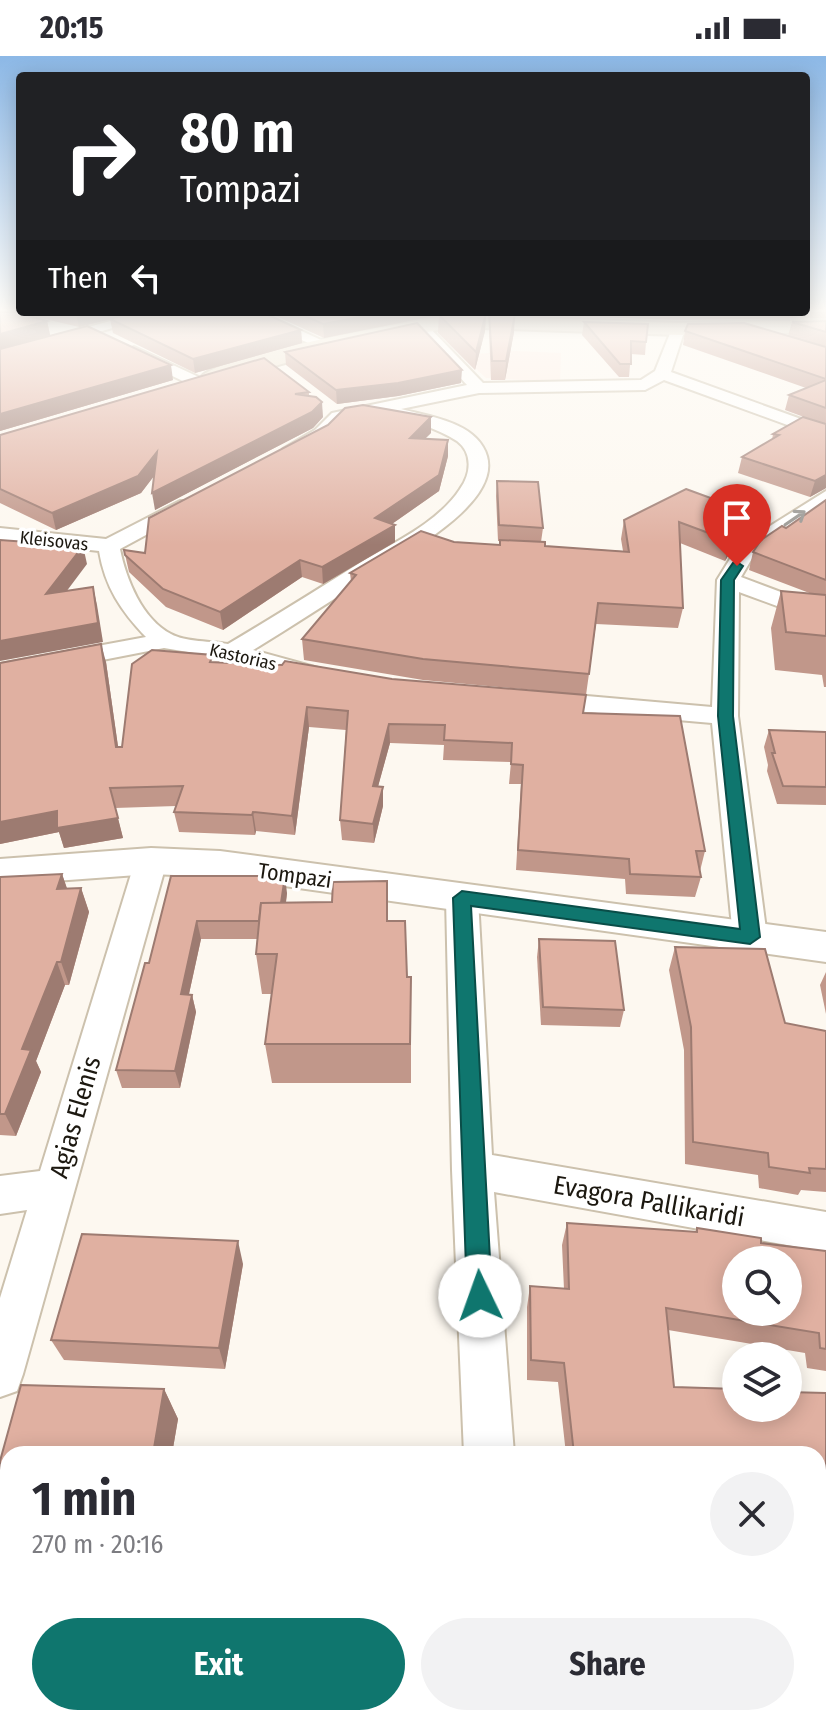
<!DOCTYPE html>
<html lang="en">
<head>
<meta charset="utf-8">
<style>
	:root { --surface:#fff; --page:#f2f2f3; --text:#2b2b33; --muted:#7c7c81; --accent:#0f766e }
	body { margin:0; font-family:"Fira Sans Condensed",sans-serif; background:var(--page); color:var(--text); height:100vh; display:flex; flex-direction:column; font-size:30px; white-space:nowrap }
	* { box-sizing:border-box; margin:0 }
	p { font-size:26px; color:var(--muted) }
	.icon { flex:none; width:44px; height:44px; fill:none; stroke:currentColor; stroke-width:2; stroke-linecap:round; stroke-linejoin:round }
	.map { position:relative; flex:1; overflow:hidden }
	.side { position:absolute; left:0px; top:1390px; width:826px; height:280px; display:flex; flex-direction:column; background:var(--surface); border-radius:24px 24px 0 0; box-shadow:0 4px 20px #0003 }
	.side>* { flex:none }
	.top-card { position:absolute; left:16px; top:16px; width:794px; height:244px; border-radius:8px; box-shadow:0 4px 20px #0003; background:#202124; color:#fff; overflow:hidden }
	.fabs { position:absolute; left:722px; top:1190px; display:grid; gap:16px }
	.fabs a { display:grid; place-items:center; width:80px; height:80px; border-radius:50%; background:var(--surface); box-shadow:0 4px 20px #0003; font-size:40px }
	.pin { position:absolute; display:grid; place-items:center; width:68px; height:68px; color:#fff; margin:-82px -34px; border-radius:50% 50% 50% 0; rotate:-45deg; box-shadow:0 0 8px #0007 }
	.pin .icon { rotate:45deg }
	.me { position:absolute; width:88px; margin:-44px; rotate:357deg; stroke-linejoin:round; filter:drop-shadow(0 0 6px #0008) }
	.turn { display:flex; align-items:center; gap:28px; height:168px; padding:0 32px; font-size:36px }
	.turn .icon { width:104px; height:104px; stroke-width:2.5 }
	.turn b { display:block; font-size:56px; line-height:68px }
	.then { display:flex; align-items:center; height:76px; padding:0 32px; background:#0003; gap:16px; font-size:30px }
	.round { display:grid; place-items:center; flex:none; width:84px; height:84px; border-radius:42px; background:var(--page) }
	.head { display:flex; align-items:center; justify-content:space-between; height:136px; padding:0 32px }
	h1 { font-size:48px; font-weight:700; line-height:60px }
	.action { display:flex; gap:16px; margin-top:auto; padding:16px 32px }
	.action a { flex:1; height:92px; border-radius:48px; background:var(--accent); color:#fff; font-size:32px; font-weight:700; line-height:92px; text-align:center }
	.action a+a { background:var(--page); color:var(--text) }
	.status { display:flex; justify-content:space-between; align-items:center; height:56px; padding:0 40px; background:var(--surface); direction:ltr }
	.status svg { height:22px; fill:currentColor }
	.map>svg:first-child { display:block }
</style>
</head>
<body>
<div class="status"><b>20:15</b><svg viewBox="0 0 49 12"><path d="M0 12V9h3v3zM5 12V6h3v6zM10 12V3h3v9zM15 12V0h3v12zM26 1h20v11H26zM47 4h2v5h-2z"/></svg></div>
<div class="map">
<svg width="826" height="1670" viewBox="0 0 826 1670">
	<rect width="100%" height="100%" fill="#fdf8f0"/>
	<polygon fill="#feebe2" points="516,295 561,297 560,326 486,322 461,299"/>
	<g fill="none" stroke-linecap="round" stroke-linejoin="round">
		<g stroke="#ccc1ad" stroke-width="4">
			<g id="minor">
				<polygon points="142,256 165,256 0,306 0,296"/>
				<polygon points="241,256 260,256 332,289 324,294 319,292"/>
				<path d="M419,265L424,266L483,327L641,324L655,315L673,270H683L685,273L671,316L826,372V383L664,324L645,334L479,337L401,353C427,360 468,365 483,391C514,443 400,500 367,522C329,546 291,571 253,594L329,615L333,620L329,625L320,628L230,603L164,592L0,624V608L146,581C121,555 105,531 99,495L0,484V472L106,483L180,445H194L197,449L194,453L120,493C126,523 142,563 171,578C185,586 212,585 228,588C272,562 315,535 358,508C392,487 437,468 460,433C471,418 473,397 457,385C441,374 395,357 377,358C335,360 328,389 292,399L283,393L315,374L332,357L467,329L414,272L412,269Z"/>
				<polygon points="134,291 203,323 205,326 197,331 191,329 129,299 126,296"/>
				<polygon points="826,435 826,450 754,499 741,521 826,553 826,568 739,536 738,660 767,881 762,890 750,893 738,890 733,881 712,667 541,652 532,650 528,644 532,638 541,636 712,651 717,524 738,490"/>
				<polygon points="151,794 162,797 167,805 23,1318 17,1335 0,1341 0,1242 27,1154 0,1158 0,1120 40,1115 135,805 140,797"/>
				<polygon points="462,831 473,834 478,842 492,1099 826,1156 826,1196 494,1136 514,1398 464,1398 452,1114 446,842 451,834"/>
				<polygon points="818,1616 826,1617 826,1670 812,1670 797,1662 818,1662"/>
				<rect x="471" y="1662" width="58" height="8"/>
			</g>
		</g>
		<g stroke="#ccc1ad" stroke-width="4">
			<polygon id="tertiary" points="151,792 220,795 826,876 826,906 220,821 151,818 0,829 0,803"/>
		</g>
		<g stroke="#ccc1ad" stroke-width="4">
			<path id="secondary" d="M455,259L678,267L826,264V276L678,279L455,271L334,293L212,328L201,321C218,299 418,264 455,259Z"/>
		</g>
		<use href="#minor" fill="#fff" fill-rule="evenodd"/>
		<use href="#tertiary" fill="#fff" fill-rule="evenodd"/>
		<use href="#secondary" fill="#eadeca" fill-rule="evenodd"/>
	</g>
	<g fill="#c1978a">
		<polygon points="0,256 262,256 301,274 302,287 195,317 113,277 110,263 79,271 28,259 47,265 50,279 173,324 0,375"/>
		<polygon points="267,256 522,256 520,258 454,256 486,257 485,275 475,314 438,277 439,259 324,282"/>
		<polygon points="563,256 826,256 826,262 678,264 567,260"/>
		<polygon points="489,257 514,276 505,324 491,324 489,275"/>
		<polygon points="826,265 826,432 810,441 738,417 742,401 772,384 773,378 812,364 785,354 789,339 806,332 683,289 685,275 788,280 792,266"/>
		<polygon points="584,266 646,286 645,299 631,298 629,321 619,321 582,279"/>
		<polygon points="285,296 461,327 398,340 337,348 286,309"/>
		<polygon points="309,336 309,340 323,361 313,372 155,454 154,420 141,437 56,474 0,447 0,379"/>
		<polygon points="431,377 424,383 448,400 439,435 392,468 395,469 395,486 323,528 302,521 223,574 166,551 129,516 124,494 145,497"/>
		<polygon points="497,425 543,472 541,486 545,490 623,495 621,483 624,464 757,459 752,478 735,488 725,505 680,487 683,552 678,572 596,568 586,639 423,624 304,604 302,583 351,525 350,517 454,486 500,489 500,485 498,485 496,440"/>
		<polygon points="826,444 826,631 824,631 822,619 775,614 771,572 781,535 812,538 749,514 753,496"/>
		<polygon points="106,606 118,691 122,691 214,606 583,657 705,795 700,815 701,821 695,841 626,838 625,823 516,814 521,728 509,728 511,706 443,704 444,689 390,687 378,730 383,750 374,787 342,784 340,764 346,674 309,671 295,779 256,775 255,779 179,776 174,756 176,750 115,752 123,782 64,792 59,776 0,788 0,607"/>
		<polygon points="769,674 826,676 826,749 777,748 767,715 768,709 764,691"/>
		<polygon points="62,818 67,833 81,832 89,856 69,929 65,929 36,1005 41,1016 16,1080 0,1079 0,821"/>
		<polygon points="171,820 287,837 286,847 332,846 387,825 388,865 407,921 411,921 411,1027 272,1027 265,988 272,938 262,938 256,898 257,883 201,883 189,938 192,939 196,956 180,1032 122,1032 116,1014 149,907"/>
		<polygon points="539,883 624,954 620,971 541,969 537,901"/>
		<polygon points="675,891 785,967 826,975 826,1136 801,1134 798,1139 759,1132 758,1119 685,1108 684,994 669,914"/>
		<polygon points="826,916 826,958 820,929"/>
		<polygon points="567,1167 695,1176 697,1172 761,1187 826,1195 826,1315 807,1312 805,1297 668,1274 674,1331 826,1337 826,1537 818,1536 818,1398 566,1398 558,1326 527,1324 527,1251 530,1230 564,1233 562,1189"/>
		<polygon points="243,1208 225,1313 64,1304 51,1284"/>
		<polygon points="21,1329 164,1333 178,1363 172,1398 8,1398 8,1495 0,1487 0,1405"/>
	</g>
	<g fill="#9d7b71">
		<polygon points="82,256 140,256 79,271 76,258"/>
		<polygon points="387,256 454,256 324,282 323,268"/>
		<polygon points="486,257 485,275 475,314 476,296"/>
		<polygon points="515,258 514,276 505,324 506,305"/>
		<polygon points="47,265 50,279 0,293 0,278"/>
		<polygon points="301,274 302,287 195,317 193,303"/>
		<polygon points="171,309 173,324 0,375 0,358"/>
		<polygon points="462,314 461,327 398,340 337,348 336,334"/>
		<polygon points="322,346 323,361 313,372 155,454 152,437"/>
		<polygon points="431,361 431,377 410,398 410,382"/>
		<polygon points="448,384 448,400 439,435 376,479 375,462"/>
		<polygon points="157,396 160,412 141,437 56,474 52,457"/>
		<polygon points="826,419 826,432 810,441 815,425"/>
		<polygon points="757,459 752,478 735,488 725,505 730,485 740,469"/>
		<polygon points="395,469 395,486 323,528 322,511"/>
		<polygon points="83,490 87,508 51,556 46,538"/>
		<polygon points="300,504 302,521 223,574 220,556"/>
		<polygon points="93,531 97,549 103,586 0,605 0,585"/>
		<polygon points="101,588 106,606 121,711 116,691"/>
		<polygon points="307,651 309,671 295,779 292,760"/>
		<polygon points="389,668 390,687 373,749 373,730"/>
		<polygon points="383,731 383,750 374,787 373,768"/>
		<polygon points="57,755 118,762 123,782 64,792 59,776 0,788 0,766"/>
		<polygon points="253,756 256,775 255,779 252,759"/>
		<polygon points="62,818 70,841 57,833"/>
		<polygon points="285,820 287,837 281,883 279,865"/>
		<polygon points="81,832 89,856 69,929 61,906"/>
		<polygon points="197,865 201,883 185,956 181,938"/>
		<polygon points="57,906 65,929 36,1005 41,1016 16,1080 5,1058 22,993"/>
		<polygon points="192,939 196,956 180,1032 175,1015"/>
		<polygon points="238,1185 243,1208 225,1313 219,1292"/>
		<polygon points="164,1333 178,1363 172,1398 153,1398"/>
		<polygon points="86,1662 101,1662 100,1670 84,1670"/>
		<rect x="294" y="1662" width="4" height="8"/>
	</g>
	<g fill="#e0b0a1" stroke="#9d7b71" stroke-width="2" fill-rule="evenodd">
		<polygon points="0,256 15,256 47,265 0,278"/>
		<polygon points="132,256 262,256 301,274 193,303 110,263"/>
		<polygon points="296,256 387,256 323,268"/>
		<polygon points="456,256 486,257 476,296 439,259"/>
		<polygon points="489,257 515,258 506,305 492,305"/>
		<polygon points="826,265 826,276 792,266"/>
		<polygon points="584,266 648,268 646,286 631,285 631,308 620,308"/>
		<polygon points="417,267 462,314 398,327 336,334 285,296"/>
		<polygon points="744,267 826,291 826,323 685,275 688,268"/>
		<polygon points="87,270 171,309 0,358 0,293"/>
		<polygon points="264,302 309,336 295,338 316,341 322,346 312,356 152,437 157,396 138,420 52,457 0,433 0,379"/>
		<polygon points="826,324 826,352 789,339"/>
		<polygon points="363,349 431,361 410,382 448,384 439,419 375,462 395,469 322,511 300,504 220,556 163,533 125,499 124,494 145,497 149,462 328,369 345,352"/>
		<polygon points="803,361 826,368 826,419 815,425 742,401 779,379 773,378"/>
		<polygon points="497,425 538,426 543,472 499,469"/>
		<polygon points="686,433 757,459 740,469 730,485 679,466 683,552 598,547 589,618 423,603 302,583 356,519 350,517 421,475 454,486 500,489 500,484 545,486 545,490 629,496 624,464"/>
		<polygon points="826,444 826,524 753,496 761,484 782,470 786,472"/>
		<polygon points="0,484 83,490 46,538 93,531 98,567 0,585"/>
		<polygon points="781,535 826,539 826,580 786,576"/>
		<polygon points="101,588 116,691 122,691 132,608 152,594 213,599 210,606 282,609 285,605 392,623 586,639 583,657 680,660 705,795 696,795 701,821 630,818 629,803 518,794 523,709 511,708 512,687 444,684 445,669 389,668 373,730 383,731 373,768 340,764 348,655 307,651 292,760 253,756 252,759 174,756 183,730 110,732 118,762 57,772 57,755 0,766 0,607"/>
		<polygon points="769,674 826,676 826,731 783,730 772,697 775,697"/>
		<polygon points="62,818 57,833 81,832 61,906 57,906 22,993 31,994 5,1058 0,1058 0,821"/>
		<polygon points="171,820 285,820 281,847 261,847 259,865 197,865 181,938 192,939 175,1015 116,1014 145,907 149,907"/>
		<polygon points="387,825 387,865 405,865 407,921 411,921 410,988 265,988 277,898 256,898 261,847 332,846 333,826"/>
		<polygon points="539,883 615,885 624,954 543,951"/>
		<polygon points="675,891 765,893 785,967 826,975 826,1113 809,1112 810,1117 769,1111 768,1097 693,1086 691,971"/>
		<path d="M567,1167L697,1176V1172L761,1182V1187L826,1195V1293L820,1292L819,1277L666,1252L674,1331L736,1333V1352H788V1336L826,1337V1522H818V1398H574L564,1307L531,1304L530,1230L569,1233ZM736,1204H788V1256H736Z"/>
		<polygon points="82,1178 238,1185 219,1292 51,1284"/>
		<polygon points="21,1329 164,1333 153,1398 8,1398 8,1471 0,1471 0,1405"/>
		<polygon points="0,1542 8,1542 8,1662 86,1662 84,1670 0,1670"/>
		<polygon points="226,1662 294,1662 294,1670 225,1670"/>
	</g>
	<defs><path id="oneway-shaft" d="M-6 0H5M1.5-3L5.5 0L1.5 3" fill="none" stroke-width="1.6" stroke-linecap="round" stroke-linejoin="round" transform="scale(2)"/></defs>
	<use stroke="#999793" href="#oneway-shaft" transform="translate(795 462) rotate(-34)"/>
	<linearGradient id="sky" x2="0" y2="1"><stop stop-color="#8cb8e6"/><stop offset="0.52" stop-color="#fefcf8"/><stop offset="1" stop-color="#fefcf8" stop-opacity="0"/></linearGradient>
	<rect width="826" height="489" fill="url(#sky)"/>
	<polygon fill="#0f766e" stroke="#0a4d48" stroke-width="2" points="737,506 743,510 734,524 733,660 760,881 750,888 471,850 492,1240 489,1249 480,1253 471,1249 467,1240 453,842 462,835 740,873 718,660 721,524 733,507"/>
	<g text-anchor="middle" stroke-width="7" stroke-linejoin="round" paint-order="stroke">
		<g font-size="18" fill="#1c1810" stroke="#fff">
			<text transform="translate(54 485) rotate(6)" y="6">Kleisovas</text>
			<text transform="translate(243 601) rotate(13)" y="6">Kastorias</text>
		</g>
		<g font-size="22" fill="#1c1810" stroke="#fff">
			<text transform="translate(295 819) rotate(8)" y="8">Tompazi</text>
		</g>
		<g font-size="26" fill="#1c1810" stroke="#fff">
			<text transform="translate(75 1061) rotate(-74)" y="9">Agias Elenis</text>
			<text transform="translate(649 1145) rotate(10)" y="9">Evagora Pallikaridi</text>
		</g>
	</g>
</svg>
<div class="fabs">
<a><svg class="icon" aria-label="search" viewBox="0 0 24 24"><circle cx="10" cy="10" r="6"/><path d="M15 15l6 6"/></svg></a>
<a><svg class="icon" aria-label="layers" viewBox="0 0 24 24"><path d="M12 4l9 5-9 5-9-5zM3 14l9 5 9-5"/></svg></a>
</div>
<div class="pin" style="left:737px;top:510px;background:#d93025"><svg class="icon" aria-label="arrive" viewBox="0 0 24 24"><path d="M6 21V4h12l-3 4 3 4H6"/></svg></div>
<svg class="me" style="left:480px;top:1240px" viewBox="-20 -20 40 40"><circle r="19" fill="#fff"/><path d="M0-13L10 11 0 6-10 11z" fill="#0f766e"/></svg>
<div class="top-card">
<div class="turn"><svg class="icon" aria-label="right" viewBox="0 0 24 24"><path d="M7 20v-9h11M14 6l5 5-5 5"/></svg><div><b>80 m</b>Tompazi</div></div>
<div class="then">Then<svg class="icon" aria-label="left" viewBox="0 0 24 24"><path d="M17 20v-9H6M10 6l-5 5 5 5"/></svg></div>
</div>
<section class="side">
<div class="head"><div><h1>1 min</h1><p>270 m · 20:16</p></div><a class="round"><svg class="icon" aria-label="close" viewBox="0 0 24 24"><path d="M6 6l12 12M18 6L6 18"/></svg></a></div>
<div class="action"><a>Exit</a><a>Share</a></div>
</section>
</div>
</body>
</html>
